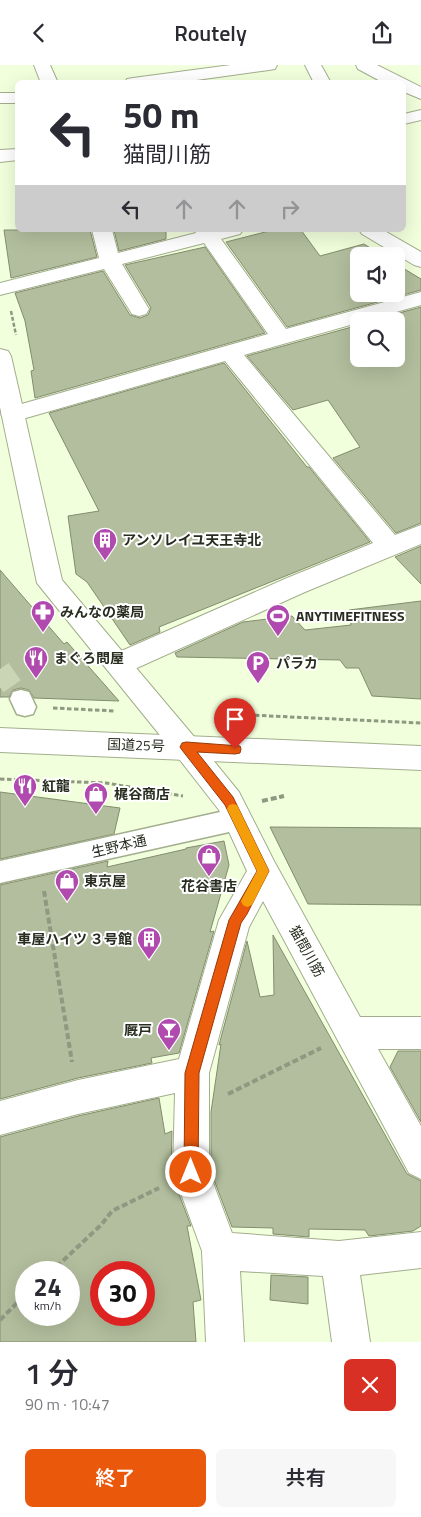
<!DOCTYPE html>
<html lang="ja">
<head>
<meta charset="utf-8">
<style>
	:root { --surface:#fff; --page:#f7f7f7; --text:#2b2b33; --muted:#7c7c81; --accent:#ea580c }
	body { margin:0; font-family:"Titillium Web","Noto Sans JP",sans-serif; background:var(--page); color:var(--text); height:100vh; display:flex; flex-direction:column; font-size:19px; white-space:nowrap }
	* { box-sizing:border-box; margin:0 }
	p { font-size:16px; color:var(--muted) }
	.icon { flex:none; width:28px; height:28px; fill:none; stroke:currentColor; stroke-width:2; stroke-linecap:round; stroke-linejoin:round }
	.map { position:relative; height:1277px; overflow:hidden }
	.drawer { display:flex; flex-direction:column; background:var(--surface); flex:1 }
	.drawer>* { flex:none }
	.banner { position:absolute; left:15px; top:15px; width:391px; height:152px; border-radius:8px; box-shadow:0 5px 20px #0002; background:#fff; color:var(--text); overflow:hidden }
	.tools { position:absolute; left:350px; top:182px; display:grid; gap:10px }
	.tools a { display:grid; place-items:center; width:55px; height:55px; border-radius:8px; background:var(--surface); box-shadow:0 5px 20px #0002; font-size:25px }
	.speed { position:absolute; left:15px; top:1196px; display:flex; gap:10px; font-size:25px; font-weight:700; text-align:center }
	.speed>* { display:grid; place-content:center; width:65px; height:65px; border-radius:50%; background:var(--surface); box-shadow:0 5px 20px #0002; line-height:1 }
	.speed small { font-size:12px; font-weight:400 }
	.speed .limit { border:8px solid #d22; background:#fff; color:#111 }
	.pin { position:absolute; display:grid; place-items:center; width:42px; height:42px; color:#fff; margin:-51px -21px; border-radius:50% 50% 50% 0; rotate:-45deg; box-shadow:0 0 5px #0007 }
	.pin .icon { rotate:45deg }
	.me { position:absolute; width:55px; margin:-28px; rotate:0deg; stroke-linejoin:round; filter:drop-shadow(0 0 4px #0008) }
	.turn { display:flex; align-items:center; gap:18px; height:105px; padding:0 25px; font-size:22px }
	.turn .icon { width:65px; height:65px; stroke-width:2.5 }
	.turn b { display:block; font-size:35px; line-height:42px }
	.lanes { display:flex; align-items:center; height:48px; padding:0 25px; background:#0003; justify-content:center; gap:25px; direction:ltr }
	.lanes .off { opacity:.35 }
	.round { display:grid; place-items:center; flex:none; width:52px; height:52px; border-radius:8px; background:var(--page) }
	.head { display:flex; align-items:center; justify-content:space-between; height:85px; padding:0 25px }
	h1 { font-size:30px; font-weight:600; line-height:38px }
	.cta { display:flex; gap:10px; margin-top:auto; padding:10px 25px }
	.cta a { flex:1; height:58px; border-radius:8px; background:var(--accent); color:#fff; font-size:20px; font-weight:600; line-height:58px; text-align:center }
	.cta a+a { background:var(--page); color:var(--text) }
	header { display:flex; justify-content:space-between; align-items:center; height:65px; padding:0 25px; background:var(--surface); font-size:22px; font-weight:600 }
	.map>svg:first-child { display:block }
</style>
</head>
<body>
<header><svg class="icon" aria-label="back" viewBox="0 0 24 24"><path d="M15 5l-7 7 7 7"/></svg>Routely<svg class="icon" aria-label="share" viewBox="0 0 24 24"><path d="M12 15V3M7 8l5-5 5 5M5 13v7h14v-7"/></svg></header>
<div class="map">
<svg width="421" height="1277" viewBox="0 0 421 1277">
	<rect width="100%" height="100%" fill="#f2ffdc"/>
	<g fill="#b2be9d" stroke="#828d6e" fill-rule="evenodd">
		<polygon points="4,165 90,165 97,192 11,213"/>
		<polygon points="114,165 166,165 166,174 119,186"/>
		<polygon points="273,165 301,165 320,191 364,179 383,191 359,191 359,229 396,229 396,199 421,214 421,225 287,262 226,177"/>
		<polygon points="205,182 265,268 35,333 31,306 34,305 25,256 15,228 103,206 130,250 140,253 148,250 151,243 125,200"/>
		<polygon points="421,242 421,458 396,468 333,393 360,382 328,335 293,345 247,291 359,260 359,294 396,294 396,256 370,256"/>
		<polygon points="224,298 307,402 309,402 370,477 159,562 160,567 130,580 87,517 76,509 68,451 99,446 49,348"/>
		<polygon points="421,481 421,519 395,492"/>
		<polygon points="0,505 64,579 67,577 119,636 34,633 29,625 21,623 13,625 9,632 0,632"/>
		<polygon points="421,536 421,634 372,631 359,603 346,603 340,595 177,592 175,588 243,557 292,551 305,565 351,560 349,545"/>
		<polygon points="0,727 120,743 114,769 0,794"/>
		<polygon points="270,762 421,763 421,840 308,839"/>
		<polygon points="224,776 229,800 210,867 214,866 179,988 151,993 152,998 78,1013 0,1034 0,820 108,796 107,802 186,784 186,783"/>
		<polygon points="273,870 407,1109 421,1116 421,1161 413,1166 369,1171 365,1165 309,1164 309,1172 273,1169 273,1163 232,1162 211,1107 211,1047 221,979 219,980 247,876 260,932 274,930"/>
		<polygon points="398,986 421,986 421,1057 390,1002"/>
		<path d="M159,1033L165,1069L172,1066L171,1108L191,1161H187L201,1235L193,1237L196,1277H0V1072L78,1051ZM26,1208H69V1250H26ZM101,1208H144V1250H101Z"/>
		<polygon points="271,1210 308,1212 308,1239 270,1235"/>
	</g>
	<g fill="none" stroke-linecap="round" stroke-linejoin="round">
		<polyline stroke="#cad5b6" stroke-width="21" stroke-dasharray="21 11" stroke-linecap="butt" points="0,604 21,634"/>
		<g stroke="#a2ae8d" stroke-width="3">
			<g id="pedestrian">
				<polygon points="21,625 29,627 36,642 33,649 25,651 17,649 10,634 13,627"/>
				<polygon points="238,743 247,746 250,754 247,762 238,765 0,818 0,796"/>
			</g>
		</g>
		<g stroke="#a2ae8d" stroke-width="2">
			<g id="minor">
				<polygon points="34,0 50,0 58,18 41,18"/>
				<polygon points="231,0 277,0 275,4 269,5 175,18 125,18 127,14 133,13"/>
				<polygon points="305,0 321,0 331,18 314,18"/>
				<polygon points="356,0 377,0 421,22 421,34 404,27 404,18 384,18 358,4"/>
				<rect x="0" y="28" width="18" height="10"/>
				<polygon points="421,45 421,55 404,59 404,49"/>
				<polygon points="18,84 18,95 0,97 0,85"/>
				<polygon points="92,165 112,165 118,188 196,168 194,165 243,165 240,169 221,174 286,264 421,227 421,240 244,290 395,470 421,460 421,479 305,527 128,607 119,610 110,607 106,599 110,591 287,513 373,478 225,296 12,357 4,354 1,349 4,344 268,269 204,178 122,199 149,244 146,249 139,251 132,249 104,204 0,230 0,218 99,193"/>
				<polygon points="359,165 383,165 421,187 421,202 414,200 362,169"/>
				<polygon points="186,670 196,674 239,727 274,796 360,952 421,952 421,984 378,984 421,1061 421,1114 409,1108 263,836 249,862 209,1008 209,1107 232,1168 339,1176 421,1167 421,1203 360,1210 370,1277 332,1277 323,1211 240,1206 244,1277 206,1277 202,1186 173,1107 175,1028 78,1049 0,1070 0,1036 78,1015 179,994 219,855 247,806 219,745 176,690 172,682 176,674"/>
			</g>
		</g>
		<g stroke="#a2ae8d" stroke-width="2">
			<polygon id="tertiary" points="0,284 8,286 11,291 62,515 196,674 200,682 196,690 186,694 176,690 37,518 0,342"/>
		</g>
		<g stroke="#a2ae8d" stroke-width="2">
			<polygon id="trunk" points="0,663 421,681 421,705 0,687"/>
		</g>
		<polyline stroke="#8f9880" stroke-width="2.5" stroke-dasharray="4 2" stroke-linecap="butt" points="11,246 16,270"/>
		<g stroke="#8f9880" stroke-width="3" stroke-dasharray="4.5 2.5" stroke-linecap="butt">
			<polyline points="53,643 116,646"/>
			<polyline points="227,649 421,658"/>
			<polyline points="0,714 106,718 183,731"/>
			<polyline points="279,732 284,731"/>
		</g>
		<g stroke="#8f9880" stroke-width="4" stroke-dasharray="6 3" stroke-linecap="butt">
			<polyline points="262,736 284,731"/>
			<polyline points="44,826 72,997"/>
			<polyline points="228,1029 321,983"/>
			<polyline points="50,1208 102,1159 112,1146 159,1123"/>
			<polyline points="0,1255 26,1229"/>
		</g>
		<use href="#pedestrian" fill="#fff" fill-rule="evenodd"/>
		<use href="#minor" fill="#fff" fill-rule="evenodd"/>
		<use href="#tertiary" fill="#fff" fill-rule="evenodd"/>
		<use href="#trunk" fill="#fff" fill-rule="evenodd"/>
	</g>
	<polygon fill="#ea580c" stroke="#983908" points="186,677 240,681 241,684 240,688 235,689 197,687 233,732 269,806 247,849 241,858 199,1008 198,1107 196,1112 191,1114 186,1112 184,1107 185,1008 229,855 257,806 225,740 182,685 180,682 182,678"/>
	<polygon fill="#f59e0b" points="233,739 237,740 269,806 252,840 247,842 243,840 241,836 257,806 227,744 229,740"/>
	<defs>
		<g id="building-pin" transform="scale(1.25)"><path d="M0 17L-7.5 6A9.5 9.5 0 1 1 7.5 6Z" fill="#b14aae" stroke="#fff"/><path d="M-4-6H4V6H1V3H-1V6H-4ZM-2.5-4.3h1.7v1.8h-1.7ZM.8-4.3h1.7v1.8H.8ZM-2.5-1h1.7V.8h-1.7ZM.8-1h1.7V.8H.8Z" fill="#fff"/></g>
		<g id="pharmacy-pin" transform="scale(1.25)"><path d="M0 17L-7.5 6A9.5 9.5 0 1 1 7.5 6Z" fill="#b14aae" stroke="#fff"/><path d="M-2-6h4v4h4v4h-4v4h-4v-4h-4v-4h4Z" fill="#fff"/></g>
		<g id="stadium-pin" transform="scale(1.25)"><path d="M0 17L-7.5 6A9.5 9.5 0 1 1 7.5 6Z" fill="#b14aae" stroke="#fff"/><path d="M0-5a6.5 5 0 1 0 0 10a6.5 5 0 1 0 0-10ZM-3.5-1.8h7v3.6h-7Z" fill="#fff"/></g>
		<g id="restaurant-pin" transform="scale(1.25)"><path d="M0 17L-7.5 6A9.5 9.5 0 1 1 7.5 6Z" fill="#b14aae" stroke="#fff"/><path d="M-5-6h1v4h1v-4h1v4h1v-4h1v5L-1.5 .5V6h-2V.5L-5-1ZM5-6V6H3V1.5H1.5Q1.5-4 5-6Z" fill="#fff"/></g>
		<g id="parking-pin" transform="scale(1.25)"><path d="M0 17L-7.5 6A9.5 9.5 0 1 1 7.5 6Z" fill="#b14aae" stroke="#fff"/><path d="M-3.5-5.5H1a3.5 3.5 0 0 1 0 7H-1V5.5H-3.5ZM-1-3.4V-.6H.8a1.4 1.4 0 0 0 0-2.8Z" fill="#fff"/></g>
		<g id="shop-pin" transform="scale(1.25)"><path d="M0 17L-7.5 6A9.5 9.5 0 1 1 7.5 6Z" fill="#b14aae" stroke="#fff"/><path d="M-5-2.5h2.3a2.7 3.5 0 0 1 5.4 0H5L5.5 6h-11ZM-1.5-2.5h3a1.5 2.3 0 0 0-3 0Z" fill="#fff"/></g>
		<g id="bar-pin" transform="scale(1.25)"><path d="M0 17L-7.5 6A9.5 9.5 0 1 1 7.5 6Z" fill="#b14aae" stroke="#fff"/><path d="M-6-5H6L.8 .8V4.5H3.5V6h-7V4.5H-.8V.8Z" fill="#fff"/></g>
	</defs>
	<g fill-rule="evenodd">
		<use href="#building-pin" x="105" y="475"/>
		<use href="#pharmacy-pin" x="43" y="547"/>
		<use href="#stadium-pin" x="278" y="551"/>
		<use href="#restaurant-pin" x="36" y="593"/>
		<use href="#parking-pin" x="258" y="598"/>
		<use href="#restaurant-pin" x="25" y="721"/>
		<use href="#shop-pin" x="96" y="729"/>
		<use href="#shop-pin" x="209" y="791"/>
		<use href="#shop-pin" x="67" y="816"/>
		<use href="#building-pin" x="149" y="874"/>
		<use href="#bar-pin" x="169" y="965"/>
	</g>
	<g text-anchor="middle" stroke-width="4" stroke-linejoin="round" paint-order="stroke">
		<g font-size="14" font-weight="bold" fill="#282d20" stroke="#fff" text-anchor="start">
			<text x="122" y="480">アンソレイユ天王寺北</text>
			<text x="60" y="552">みんなの薬局</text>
			<text x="296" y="556">ANYTIMEFITNESS</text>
			<text x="54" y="598">まぐろ問屋</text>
			<text x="276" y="603">パラカ</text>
			<text x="42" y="726">紅龍</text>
			<text x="114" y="734">梶谷商店</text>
			<text x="84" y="821">東京屋</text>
			<text x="209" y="826" text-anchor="middle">花谷書店</text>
			<text x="132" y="879" text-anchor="end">車屋ハイツ ３号館</text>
			<text x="152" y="970" text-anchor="end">厩戸</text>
		</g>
		<g font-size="14" fill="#282d20" stroke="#fff">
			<text transform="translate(136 680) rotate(2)" y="5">国道25号</text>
			<text transform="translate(119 781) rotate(-13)" y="5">生野本通</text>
			<text transform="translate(307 886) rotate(61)" y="5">猫間川筋</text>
		</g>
	</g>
</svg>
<div class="tools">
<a><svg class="icon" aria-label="sound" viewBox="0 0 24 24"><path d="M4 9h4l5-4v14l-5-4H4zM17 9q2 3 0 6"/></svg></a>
<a><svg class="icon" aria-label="search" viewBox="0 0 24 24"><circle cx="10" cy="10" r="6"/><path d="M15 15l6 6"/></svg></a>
</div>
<div class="speed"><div>24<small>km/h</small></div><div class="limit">30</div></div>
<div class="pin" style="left:235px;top:684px;background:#d93025"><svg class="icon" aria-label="arrive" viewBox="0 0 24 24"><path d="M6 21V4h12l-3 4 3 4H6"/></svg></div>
<svg class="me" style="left:191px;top:1107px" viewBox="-20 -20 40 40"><circle r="17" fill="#ea580c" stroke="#fff" stroke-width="3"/><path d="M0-11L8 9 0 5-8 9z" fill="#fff"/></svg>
<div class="banner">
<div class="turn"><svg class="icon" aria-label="left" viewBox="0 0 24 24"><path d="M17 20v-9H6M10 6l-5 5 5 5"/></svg><div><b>50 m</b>猫間川筋</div></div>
<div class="lanes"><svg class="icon" aria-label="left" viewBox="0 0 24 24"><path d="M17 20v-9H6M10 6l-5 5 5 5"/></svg><svg class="icon off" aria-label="ahead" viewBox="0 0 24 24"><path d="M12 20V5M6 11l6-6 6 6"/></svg><svg class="icon off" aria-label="ahead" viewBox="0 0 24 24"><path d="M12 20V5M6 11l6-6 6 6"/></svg><svg class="icon off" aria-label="right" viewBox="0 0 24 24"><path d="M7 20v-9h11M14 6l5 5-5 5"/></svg></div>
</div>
</div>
<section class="drawer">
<div class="head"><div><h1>1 分</h1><p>90 m · 10:47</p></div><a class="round" style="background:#d93025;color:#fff"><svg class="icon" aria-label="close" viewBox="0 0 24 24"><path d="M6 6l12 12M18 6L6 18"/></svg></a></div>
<div class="cta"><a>終了</a><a>共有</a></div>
</section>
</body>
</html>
